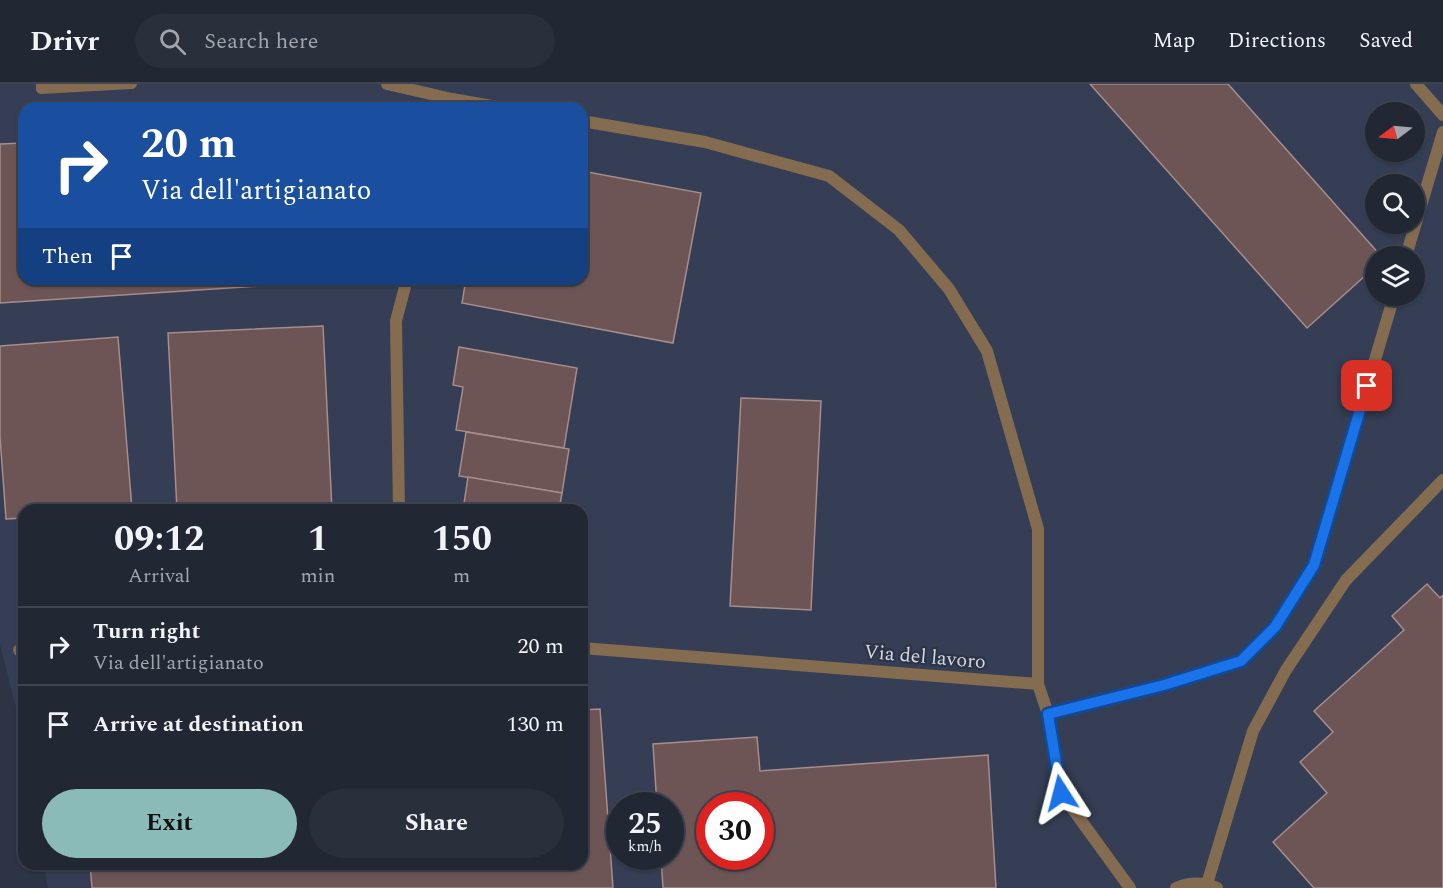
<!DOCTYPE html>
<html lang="en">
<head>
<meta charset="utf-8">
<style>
	:root { --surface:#222734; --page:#2a2f3c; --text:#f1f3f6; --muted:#a2a5ac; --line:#3f444f; --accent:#8bbbb9 }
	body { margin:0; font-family:Spectral,serif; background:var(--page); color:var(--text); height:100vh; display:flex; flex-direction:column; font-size:22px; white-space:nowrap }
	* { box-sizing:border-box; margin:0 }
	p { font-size:20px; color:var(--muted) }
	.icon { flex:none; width:33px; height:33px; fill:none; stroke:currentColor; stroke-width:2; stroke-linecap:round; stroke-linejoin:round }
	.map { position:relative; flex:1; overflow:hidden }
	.drawer { position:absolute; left:18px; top:420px; width:570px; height:366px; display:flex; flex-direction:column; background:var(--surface); border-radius:18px; box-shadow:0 2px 4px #0004,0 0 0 2px var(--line) }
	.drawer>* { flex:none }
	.banner { position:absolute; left:18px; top:18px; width:570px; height:183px; border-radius:18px; box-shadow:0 2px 4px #0004,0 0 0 2px var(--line); background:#1a4fa0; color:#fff; overflow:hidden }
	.needle { width:39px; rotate:254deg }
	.fabs { position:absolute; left:1365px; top:18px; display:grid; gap:12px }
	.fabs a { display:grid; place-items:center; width:60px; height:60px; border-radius:50%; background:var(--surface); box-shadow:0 2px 4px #0004,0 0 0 2px var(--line); font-size:30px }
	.speed { position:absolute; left:606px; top:708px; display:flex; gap:12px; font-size:30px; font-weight:700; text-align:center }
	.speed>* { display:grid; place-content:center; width:78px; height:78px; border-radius:50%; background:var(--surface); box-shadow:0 2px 4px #0004,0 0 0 2px var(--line); line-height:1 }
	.speed small { font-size:15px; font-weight:400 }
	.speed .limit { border:9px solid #d22; background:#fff; color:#111 }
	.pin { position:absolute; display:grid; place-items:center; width:51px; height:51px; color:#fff; margin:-26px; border-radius:12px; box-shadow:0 3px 9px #0006 }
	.me { position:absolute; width:66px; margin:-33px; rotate:351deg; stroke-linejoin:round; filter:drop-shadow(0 0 4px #0008) }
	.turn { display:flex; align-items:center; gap:21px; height:126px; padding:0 24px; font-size:27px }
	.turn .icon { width:78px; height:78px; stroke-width:2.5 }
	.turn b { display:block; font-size:42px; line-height:51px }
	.then { display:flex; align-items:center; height:57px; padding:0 24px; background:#0003; gap:12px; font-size:22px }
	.eta { display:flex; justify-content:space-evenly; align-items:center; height:102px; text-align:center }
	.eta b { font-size:36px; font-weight:700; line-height:42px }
	.primary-button { display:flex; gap:12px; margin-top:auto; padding:12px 24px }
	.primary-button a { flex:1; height:69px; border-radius:36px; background:var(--accent); color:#111; font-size:24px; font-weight:700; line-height:69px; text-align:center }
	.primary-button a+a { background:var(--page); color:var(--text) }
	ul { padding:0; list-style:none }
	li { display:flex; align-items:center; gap:18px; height:78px; padding:0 24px; border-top:2px solid var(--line) }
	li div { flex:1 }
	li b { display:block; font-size:22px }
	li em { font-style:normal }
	header { display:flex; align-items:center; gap:36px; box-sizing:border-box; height:84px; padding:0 30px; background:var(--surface); border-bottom:2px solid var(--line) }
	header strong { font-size:28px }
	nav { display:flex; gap:33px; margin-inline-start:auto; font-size:21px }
	.search { width:420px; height:54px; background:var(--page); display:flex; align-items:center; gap:15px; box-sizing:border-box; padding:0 21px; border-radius:33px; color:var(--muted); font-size:22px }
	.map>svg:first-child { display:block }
</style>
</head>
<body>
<header>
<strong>Drivr</strong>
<div class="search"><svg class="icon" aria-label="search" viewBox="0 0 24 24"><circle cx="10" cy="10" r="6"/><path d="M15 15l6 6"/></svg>Search here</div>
<nav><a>Map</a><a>Directions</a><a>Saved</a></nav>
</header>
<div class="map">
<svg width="1443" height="804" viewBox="0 0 1443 804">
	<rect width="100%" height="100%" fill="#2d3445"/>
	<path fill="#353e54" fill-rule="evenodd" d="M0,0H1443V804H48L44,780H582V426H24V662L19,635L0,561ZM24,24H582V195H24ZM1376,28H1414V68H1376ZM1376,100H1414V140H1376ZM1376,172H1414V212H1376ZM620,722H670V772H620ZM710,722H760V772H710Z"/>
	<g fill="#6d5555" stroke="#a78d8c" stroke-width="1.5" fill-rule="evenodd">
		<polygon points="1090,0 1228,0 1381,172 1376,172 1376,182 1307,244"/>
		<polygon points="24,59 24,195 322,195 322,198 0,219 0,60"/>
		<polygon points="582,87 701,109 673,259 462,219 466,195 582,195"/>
		<polygon points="323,242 332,426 177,426 168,249"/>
		<polygon points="118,253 132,425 24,426 24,434 6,435 0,353 0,262"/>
		<polygon points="459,263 577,284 564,364 456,346 463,303 453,301"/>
		<polygon points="741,314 821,317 811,526 730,522"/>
		<polygon points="466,348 569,365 562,409 459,392"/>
		<polygon points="468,393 562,409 559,426 463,426"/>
		<polygon points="1427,500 1440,514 1443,511 1443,804 1314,804 1273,758 1327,709 1300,678 1333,648 1314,627 1404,546 1392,532"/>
		<polygon points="600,625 613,804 92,804 90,780 582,780 582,626"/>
		<path d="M757,653L760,687L988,671L996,804H663L661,772H670V722H657L653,660ZM710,722H760V772H710Z"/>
	</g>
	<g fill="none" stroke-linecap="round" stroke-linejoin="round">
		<polyline stroke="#846c51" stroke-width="10" points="41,0 41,5 132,0"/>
		<g stroke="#846c51" stroke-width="12">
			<polyline points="387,0 452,15"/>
			<polyline points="1416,0 1443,31"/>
			<polyline points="449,24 452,15 503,24"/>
			<polyline points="582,37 705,58 829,92 899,146 949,205 987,267 1038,445 1038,600"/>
			<polyline points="1406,172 1443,48"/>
			<polyline points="399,426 396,237 407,195"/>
			<polyline points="582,564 1038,600 1048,630 1061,709 1130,804"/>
			<polyline points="19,566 24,566"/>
			<polyline points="1048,630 1163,601 1241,577 1275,543 1314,481 1394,212"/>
			<polyline points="1207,800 1253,647 1286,586 1346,496 1443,396"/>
			<path d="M1176,804C1190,798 1203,798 1217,804"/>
		</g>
	</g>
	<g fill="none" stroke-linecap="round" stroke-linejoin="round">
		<g stroke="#114b97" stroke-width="15">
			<polyline id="route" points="1061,709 1048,630 1164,601 1241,577 1275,543 1314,481 1367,302"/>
		</g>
		<use href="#route" stroke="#1a73e8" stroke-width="10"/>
	</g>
	<g text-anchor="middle" stroke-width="4.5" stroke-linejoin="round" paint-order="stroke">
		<g font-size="20" fill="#d2d7e2" stroke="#2d3445">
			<text transform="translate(925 572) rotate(5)" y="7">Via del lavoro</text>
		</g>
	</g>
</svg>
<div class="fabs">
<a><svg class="needle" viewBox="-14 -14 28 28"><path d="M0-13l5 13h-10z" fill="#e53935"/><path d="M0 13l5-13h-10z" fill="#a2a5ac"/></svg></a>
<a><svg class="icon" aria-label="search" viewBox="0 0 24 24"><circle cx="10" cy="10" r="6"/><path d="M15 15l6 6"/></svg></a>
<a><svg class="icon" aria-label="layers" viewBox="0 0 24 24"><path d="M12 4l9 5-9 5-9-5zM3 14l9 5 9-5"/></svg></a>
</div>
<div class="speed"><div>25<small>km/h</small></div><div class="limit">30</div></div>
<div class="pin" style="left:1367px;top:302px;background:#d93025"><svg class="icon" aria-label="arrive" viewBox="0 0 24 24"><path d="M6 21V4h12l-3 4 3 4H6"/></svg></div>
<svg class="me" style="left:1061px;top:709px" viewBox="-20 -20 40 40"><path d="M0-17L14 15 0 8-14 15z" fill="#1a73e8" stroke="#fff" stroke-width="4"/></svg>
<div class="banner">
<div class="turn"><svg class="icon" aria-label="right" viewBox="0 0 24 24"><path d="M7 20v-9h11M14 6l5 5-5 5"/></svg><div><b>20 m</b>Via dell'artigianato</div></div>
<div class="then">Then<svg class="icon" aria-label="arrive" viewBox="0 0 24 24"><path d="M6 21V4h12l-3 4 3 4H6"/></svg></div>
</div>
<section class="drawer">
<div class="eta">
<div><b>09:12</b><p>Arrival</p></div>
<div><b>1</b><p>min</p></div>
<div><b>150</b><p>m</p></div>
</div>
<ul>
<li><svg class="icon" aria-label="right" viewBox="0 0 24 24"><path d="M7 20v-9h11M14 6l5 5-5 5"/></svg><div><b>Turn right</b><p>Via dell'artigianato</p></div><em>20 m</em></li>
<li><svg class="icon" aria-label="arrive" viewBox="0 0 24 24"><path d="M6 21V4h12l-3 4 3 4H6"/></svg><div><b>Arrive at destination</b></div><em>130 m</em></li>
</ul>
<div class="primary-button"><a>Exit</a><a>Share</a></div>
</section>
</div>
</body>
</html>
